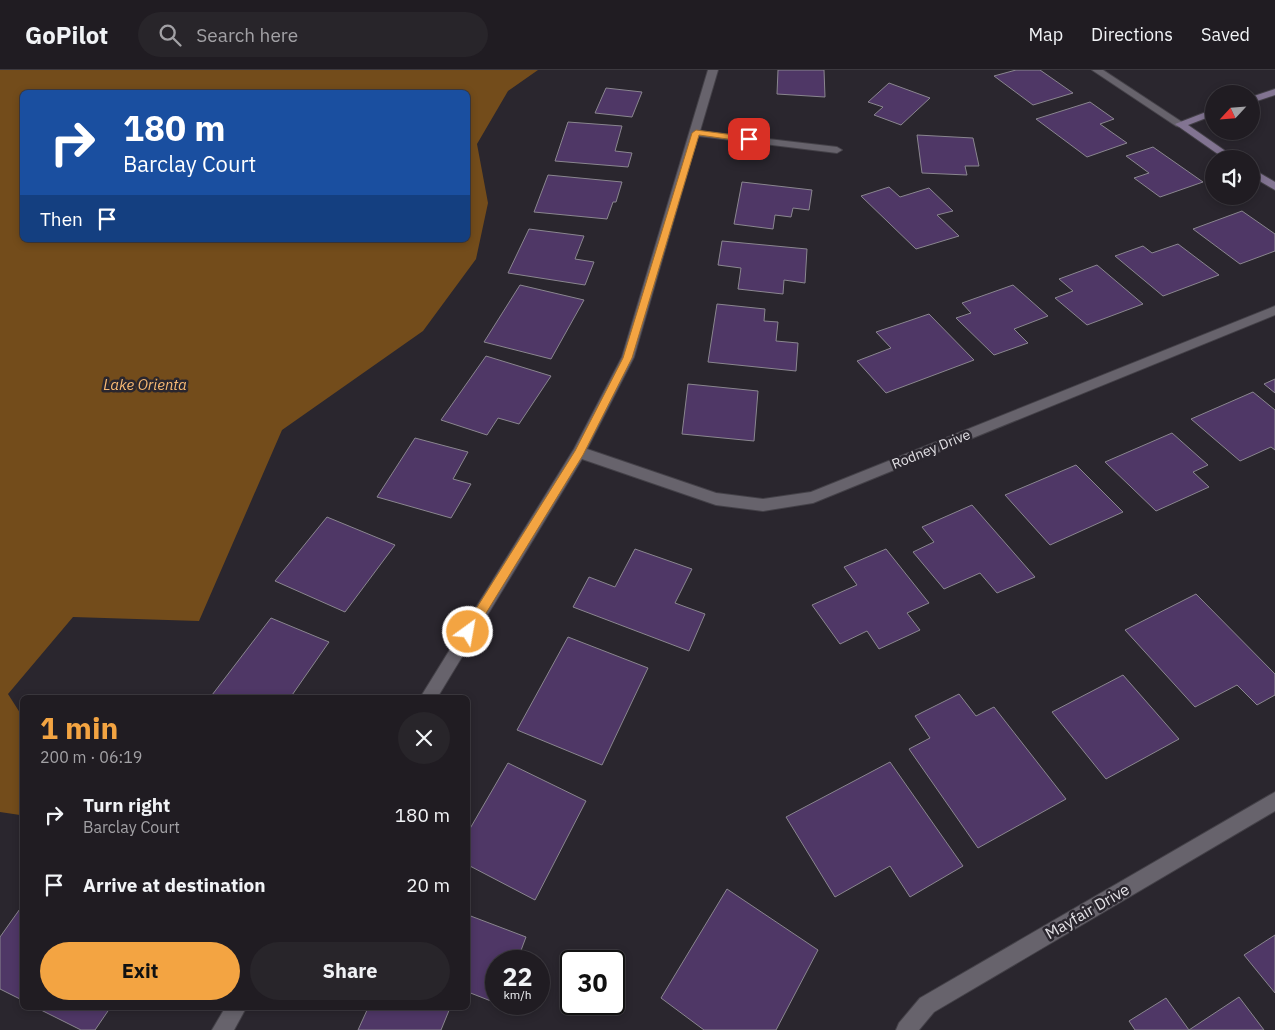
<!DOCTYPE html>
<html lang="en">
<head>
<meta charset="utf-8">
<style>
	:root { --surface:#201c22; --page:#28252a; --text:#f1f3f6; --muted:#a2a1a5; --line:#3d3a40; --accent:#f3a442 }
	body { margin:0; font-family:"IBM Plex Sans",sans-serif; background:var(--page); color:var(--text); height:100vh; display:flex; flex-direction:column; font-size:19px; white-space:nowrap }
	* { box-sizing:border-box; margin:0 }
	p { font-size:16px; color:var(--muted) }
	.icon { flex:none; width:28px; height:28px; fill:none; stroke:currentColor; stroke-width:2; stroke-linecap:round; stroke-linejoin:round }
	.map { position:relative; flex:1; overflow:hidden }
	.details { position:absolute; left:20px; top:625px; width:450px; height:315px; display:flex; flex-direction:column; background:var(--surface); border-radius:8px; box-shadow:0 2px 8px #0003,0 0 0 1px var(--line) }
	.details>* { flex:none }
	.top-card { position:absolute; left:20px; top:20px; width:450px; height:152px; border-radius:8px; box-shadow:0 2px 8px #0003,0 0 0 1px var(--line); background:#1a4fa0; color:#fff; overflow:hidden }
	.needle { width:32px; rotate:244deg }
	.fabs { position:absolute; left:1205px; top:15px; display:grid; gap:10px }
	.fabs a { display:grid; place-items:center; width:55px; height:55px; border-radius:50%; background:var(--surface); box-shadow:0 2px 8px #0003,0 0 0 1px var(--line); font-size:25px }
	.speed { position:absolute; left:485px; top:880px; display:flex; gap:10px; font-size:25px; font-weight:700; text-align:center }
	.speed>* { display:grid; place-content:center; width:65px; height:65px; border-radius:50%; background:var(--surface); box-shadow:0 2px 8px #0003,0 0 0 1px var(--line); line-height:1 }
	.speed small { font-size:12px; font-weight:400 }
	.speed .limit { border:2px solid #111; border-radius:8px; background:#fff; color:#111 }
	.pin { position:absolute; display:grid; place-items:center; width:42px; height:42px; color:#fff; margin:-21px; border-radius:10px; box-shadow:0 2px 8px #0006 }
	.me { position:absolute; width:55px; margin:-28px; rotate:32deg; stroke-linejoin:round; filter:drop-shadow(0 0 4px #0008) }
	.turn { display:flex; align-items:center; gap:18px; height:105px; padding:0 20px; font-size:22px }
	.turn .icon { width:65px; height:65px; stroke-width:2.5 }
	.turn b { display:block; font-size:35px; line-height:42px }
	.then { display:flex; align-items:center; height:48px; padding:0 20px; background:#0003; gap:10px; font-size:19px }
	.round { display:grid; place-items:center; flex:none; width:52px; height:52px; border-radius:26px; background:var(--page) }
	.headline { display:flex; align-items:center; justify-content:space-between; height:85px; padding:0 20px }
	h1 { font-size:30px; font-weight:700; line-height:38px; color:var(--accent) }
	.button { display:flex; gap:10px; margin-top:auto; padding:10px 20px }
	.button a { flex:1; height:58px; border-radius:30px; background:var(--accent); color:#111; font-size:20px; font-weight:700; line-height:58px; text-align:center }
	.button a+a { background:var(--page); color:var(--text) }
	ul { padding:0; list-style:none }
	li { display:flex; align-items:center; gap:15px; height:70px; padding:0 20px }
	li div { flex:1 }
	li b { display:block; font-size:19px }
	li em { font-style:normal }
	header { display:flex; align-items:center; gap:30px; box-sizing:border-box; height:70px; padding:0 25px; background:var(--surface); border-bottom:1px solid var(--line) }
	header strong { font-size:24px }
	nav { display:flex; gap:28px; margin-inline-start:auto; font-size:18px }
	.search { width:350px; height:45px; background:var(--page); display:flex; align-items:center; gap:12px; box-sizing:border-box; padding:0 18px; border-radius:28px; color:var(--muted); font-size:19px }
	.map>svg:first-child { display:block }
</style>
</head>
<body>
<header>
<strong>GoPilot</strong>
<div class="search"><svg class="icon" aria-label="search" viewBox="0 0 24 24"><circle cx="10" cy="10" r="6"/><path d="M15 15l6 6"/></svg>Search here</div>
<nav><a>Map</a><a>Directions</a><a>Saved</a></nav>
</header>
<div class="map">
<svg width="1275" height="960" viewBox="0 0 1275 960">
	<rect width="100%" height="100%" fill="#2a262e"/>
	<path fill="#734c1b" fill-rule="evenodd" d="M0,0H538L508,21L477,74L488,133L476,189L423,261L282,360L199,551L73,547L8,624L22,646V737L20,745L0,742ZM22,22H468V170H22Z"/>
	<g fill="#4f3766" stroke="#8a868f">
		<polygon points="778,0 824,0 825,27 777,24"/>
		<polygon points="1016,0 1040,0 1073,23 1033,35 994,6"/>
		<polygon points="889,13 930,28 901,55 874,45 883,37 868,32"/>
		<polygon points="606,18 642,22 632,47 595,43"/>
		<polygon points="1090,32 1114,49 1100,54 1127,73 1087,87 1036,49"/>
		<polygon points="568,52 622,56 615,81 632,83 628,97 555,91"/>
		<polygon points="917,65 973,68 979,96 965,96 967,105 922,103"/>
		<polygon points="1153,77 1203,112 1160,127 1134,108 1149,103 1126,86"/>
		<polygon points="548,105 622,112 616,132 613,132 607,149 534,142"/>
		<polygon points="742,112 812,120 809,140 793,138 791,147 775,145 773,159 734,154"/>
		<polygon points="889,117 900,127 929,118 953,141 937,145 959,166 916,179 861,126"/>
		<polygon points="1242,141 1275,164 1275,181 1240,194 1193,159"/>
		<polygon points="529,159 584,166 575,189 594,192 585,215 508,203"/>
		<polygon points="722,171 807,179 805,213 784,210 783,224 738,219 741,198 718,195"/>
		<polygon points="1178,174 1219,205 1163,226 1115,186 1143,176 1152,183"/>
		<polygon points="1097,195 1143,234 1087,255 1055,228 1073,221 1059,209"/>
		<polygon points="520,215 584,230 551,289 484,272"/>
		<polygon points="1013,215 1048,246 1014,259 1028,273 994,285 956,248 971,243 962,233"/>
		<polygon points="717,234 765,239 764,251 778,252 776,271 798,273 796,301 708,292"/>
		<polygon points="929,244 974,290 886,323 857,291 891,278 876,262"/>
		<polygon points="486,286 551,306 519,354 498,348 487,365 441,350"/>
		<polygon points="1275,309 1275,323 1264,314"/>
		<polygon points="688,314 758,321 754,371 682,364"/>
		<polygon points="1253,322 1275,340 1275,380 1271,377 1240,391 1191,349"/>
		<polygon points="1172,363 1208,395 1193,402 1209,417 1156,441 1105,392"/>
		<polygon points="415,368 468,382 453,409 471,414 451,448 377,427"/>
		<polygon points="1076,395 1123,442 1050,475 1005,425"/>
		<polygon points="972,435 1035,507 997,523 980,503 944,519 913,482 934,472 922,457"/>
		<polygon points="327,447 395,475 345,542 275,511"/>
		<polygon points="635,479 692,499 675,533 705,544 689,581 573,537 589,507 615,517"/>
		<polygon points="886,479 929,533 907,543 920,560 879,579 867,561 840,574 812,535 857,515 844,497"/>
		<polygon points="1196,524 1275,604 1275,625 1257,635 1237,615 1195,637 1125,560"/>
		<polygon points="271,548 329,572 290,628 218,628 212,625"/>
		<polygon points="568,567 648,598 602,695 517,660"/>
		<polygon points="1123,605 1179,669 1106,709 1052,642"/>
		<polygon points="959,624 976,646 994,637 1066,729 978,778 909,679 930,668 915,646"/>
		<polygon points="890,692 963,796 910,827 890,796 835,827 786,747"/>
		<polygon points="508,693 586,731 535,830 468,795 468,762"/>
		<polygon points="727,819 818,880 776,960 704,960 661,928"/>
		<polygon points="22,836 22,930 0,919 0,867"/>
		<polygon points="468,845 526,867 517,891 496,891 496,933 468,922"/>
		<polygon points="1275,865 1275,923 1244,885"/>
		<polygon points="1239,927 1264,960 1135,960 1129,951 1166,928 1189,960"/>
		<polygon points="37,938 110,938 95,960 81,960"/>
		<polygon points="368,938 450,938 441,960 358,960"/>
	</g>
	<g fill="none" stroke-linecap="round" stroke-linejoin="round">
		<g stroke="#444148" stroke-width="2">
			<g id="street">
				<polygon points="708,0 718,0 700,61 837,77 842,80 837,83 698,66 634,287 587,379 716,423 763,429 811,422 1275,236 1275,245 813,433 763,441 716,435 582,389 437,628 420,628 574,379 622,287"/>
				<polygon points="1092,0 1103,0 1185,54 1180,57 1176,56"/>
				<polygon points="1275,722 1275,741 934,942 919,960 896,960 899,953 920,928"/>
				<polygon points="225,938 246,938 234,960 212,960"/>
			</g>
		</g>
		<g stroke="#444148" stroke-width="2">
			<g id="secondary">
				<polygon points="1275,19 1275,25 1251,33 1251,27"/>
				<polygon points="1214,39 1214,45 1188,55 1237,89 1225,89 1175,54"/>
				<polygon points="1251,98 1275,112 1275,120 1251,106"/>
			</g>
		</g>
		<use href="#street" fill="#67636c" fill-rule="evenodd"/>
		<use href="#secondary" fill="#827492" fill-rule="evenodd"/>
	</g>
	<polygon fill="#f3a442" stroke="#9e6b2b" points="696,60 749,67 753,69 749,72 699,65 632,288 583,385 472,566 468,567 464,566 462,562 464,558 575,381 623,288 692,63"/>
	<g text-anchor="middle" stroke-width="5" stroke-linejoin="round" paint-order="stroke">
		<g font-size="14" fill="#e3e1e6" stroke="#2a262e">
			<text transform="translate(931 379) rotate(-22)" y="5">Rodney Drive</text>
		</g>
		<g font-size="15" font-style="italic" fill="#f8b974" stroke="#2a262e">
			<text x="145" y="320">Lake Orienta</text>
		</g>
		<g font-size="16" fill="#e3e1e6" stroke="#2a262e">
			<text transform="translate(1087 841) rotate(-30)" y="6">Mayfair Drive</text>
		</g>
	</g>
</svg>
<div class="fabs">
<a><svg class="needle" viewBox="-14 -14 28 28"><path d="M0-13l5 13h-10z" fill="#e53935"/><path d="M0 13l5-13h-10z" fill="#a2a1a5"/></svg></a>
<a><svg class="icon" aria-label="sound" viewBox="0 0 24 24"><path d="M4 9h4l5-4v14l-5-4H4zM17 9q2 3 0 6"/></svg></a>
</div>
<div class="speed"><div>22<small>km/h</small></div><div class="limit">30</div></div>
<div class="pin" style="left:749px;top:69px;background:#d93025"><svg class="icon" aria-label="arrive" viewBox="0 0 24 24"><path d="M6 21V4h12l-3 4 3 4H6"/></svg></div>
<svg class="me" style="left:468px;top:562px" viewBox="-20 -20 40 40"><circle r="17" fill="#f3a442" stroke="#fff" stroke-width="3"/><path d="M0-11L8 9 0 5-8 9z" fill="#fff"/></svg>
<div class="top-card">
<div class="turn"><svg class="icon" aria-label="right" viewBox="0 0 24 24"><path d="M7 20v-9h11M14 6l5 5-5 5"/></svg><div><b>180 m</b>Barclay Court</div></div>
<div class="then">Then<svg class="icon" aria-label="arrive" viewBox="0 0 24 24"><path d="M6 21V4h12l-3 4 3 4H6"/></svg></div>
</div>
<section class="details">
<div class="headline"><div><h1>1 min</h1><p>200 m · 06:19</p></div><a class="round"><svg class="icon" aria-label="close" viewBox="0 0 24 24"><path d="M6 6l12 12M18 6L6 18"/></svg></a></div>
<ul>
<li><svg class="icon" aria-label="right" viewBox="0 0 24 24"><path d="M7 20v-9h11M14 6l5 5-5 5"/></svg><div><b>Turn right</b><p>Barclay Court</p></div><em>180 m</em></li>
<li><svg class="icon" aria-label="arrive" viewBox="0 0 24 24"><path d="M6 21V4h12l-3 4 3 4H6"/></svg><div><b>Arrive at destination</b></div><em>20 m</em></li>
</ul>
<div class="button"><a>Exit</a><a>Share</a></div>
</section>
</div>
</body>
</html>
